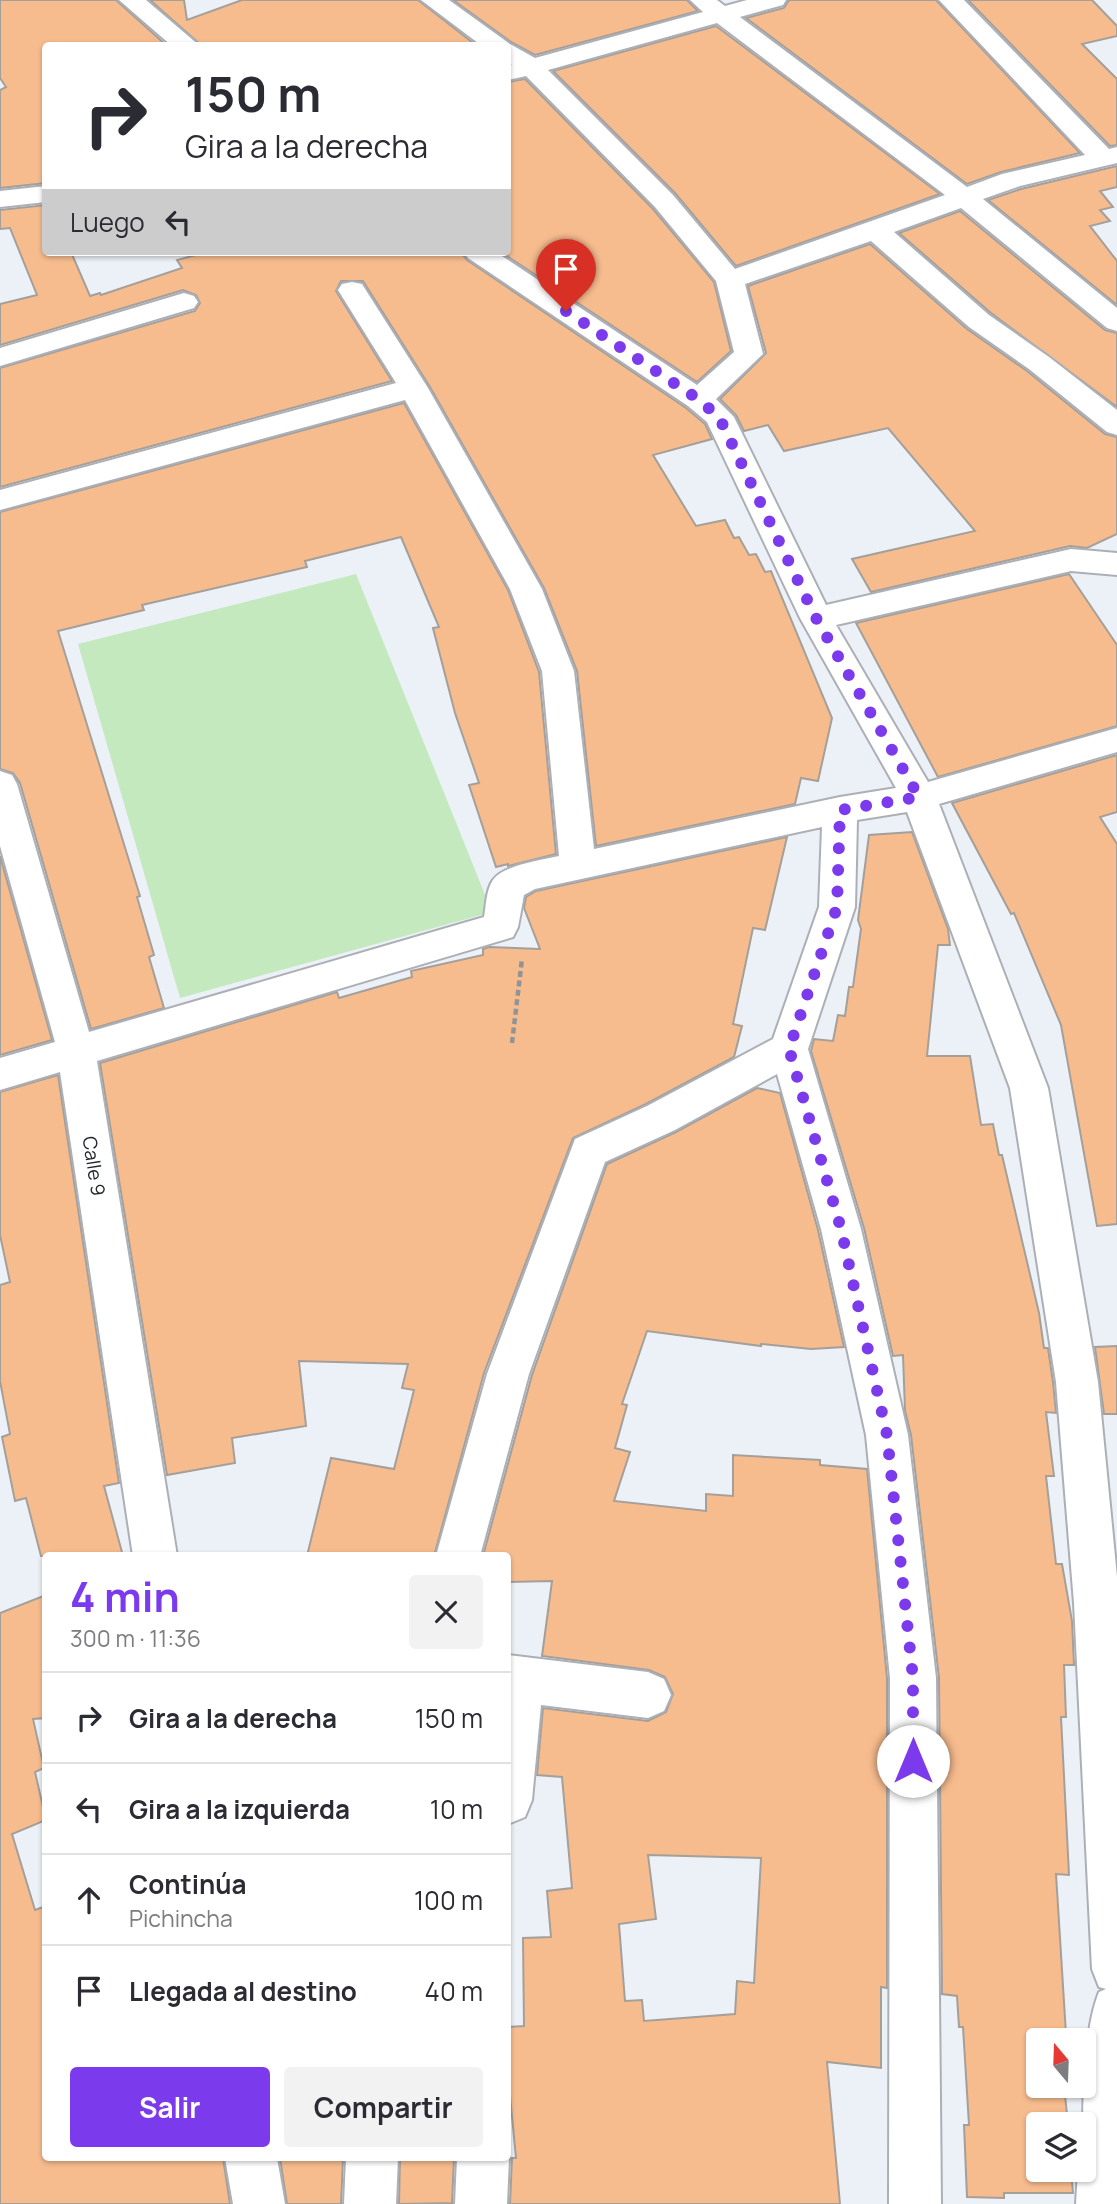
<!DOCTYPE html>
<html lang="es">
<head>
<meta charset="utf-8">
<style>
	:root { --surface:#fff; --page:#f2f2f3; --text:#2b2b33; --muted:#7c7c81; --line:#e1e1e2; --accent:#7c3aed }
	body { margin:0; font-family:Manrope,sans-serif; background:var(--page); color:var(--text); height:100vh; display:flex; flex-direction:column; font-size:26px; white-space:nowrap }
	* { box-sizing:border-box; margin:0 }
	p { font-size:23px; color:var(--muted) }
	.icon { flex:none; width:38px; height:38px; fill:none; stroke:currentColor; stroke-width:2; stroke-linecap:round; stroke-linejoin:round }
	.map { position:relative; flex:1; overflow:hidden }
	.panel { position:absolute; left:42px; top:1552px; width:469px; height:609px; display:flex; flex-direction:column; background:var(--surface); border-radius:7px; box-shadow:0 2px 5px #0004 }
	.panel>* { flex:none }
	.banner { position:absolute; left:42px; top:42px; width:469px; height:214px; border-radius:7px; box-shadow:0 2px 5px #0004; background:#fff; color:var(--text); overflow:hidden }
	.needle { width:46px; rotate:341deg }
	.tools { position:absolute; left:1026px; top:2028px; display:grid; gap:14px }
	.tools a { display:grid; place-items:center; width:70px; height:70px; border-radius:7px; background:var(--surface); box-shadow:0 2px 5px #0004; font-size:35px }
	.pin { position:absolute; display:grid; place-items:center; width:60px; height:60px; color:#fff; margin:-72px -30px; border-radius:50% 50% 50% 0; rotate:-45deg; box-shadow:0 0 7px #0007 }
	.pin .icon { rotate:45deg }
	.me { position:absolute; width:77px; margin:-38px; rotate:0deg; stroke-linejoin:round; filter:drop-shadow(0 0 5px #0008) }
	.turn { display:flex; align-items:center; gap:24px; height:147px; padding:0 28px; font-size:32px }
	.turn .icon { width:91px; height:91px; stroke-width:2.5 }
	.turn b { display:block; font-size:49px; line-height:60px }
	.then { display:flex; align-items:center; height:66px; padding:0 28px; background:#0003; gap:14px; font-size:26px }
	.round { display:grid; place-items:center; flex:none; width:74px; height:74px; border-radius:7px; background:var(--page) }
	.headline { display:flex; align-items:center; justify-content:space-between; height:119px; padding:0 28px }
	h1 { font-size:42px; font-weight:700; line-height:52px; color:var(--accent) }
	.action { display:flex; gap:14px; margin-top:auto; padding:14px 28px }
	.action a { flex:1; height:80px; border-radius:7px; background:var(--accent); color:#fff; font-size:28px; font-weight:700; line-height:80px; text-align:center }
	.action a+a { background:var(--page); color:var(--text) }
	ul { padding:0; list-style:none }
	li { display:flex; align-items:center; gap:21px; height:91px; padding:0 28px; border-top:2px solid var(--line) }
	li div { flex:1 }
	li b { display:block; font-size:26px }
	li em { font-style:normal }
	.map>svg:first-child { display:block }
</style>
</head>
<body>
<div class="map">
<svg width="1117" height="2204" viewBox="0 0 1117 2204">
	<rect width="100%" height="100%" fill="#ecf1f7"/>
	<polygon fill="#c5e9be" points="356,574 492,912 180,998 78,644"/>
	<g fill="#f7bc8e" stroke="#a59f9a" stroke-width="2" fill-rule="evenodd">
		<polygon points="0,0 116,0 167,46 46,46 46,183 0,188 0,90 6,87 0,78"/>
		<polygon points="150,0 184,0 187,20 242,0 418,0 477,46 202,46"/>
		<polygon points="453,0 687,0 698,11 535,55 511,42"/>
		<polygon points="789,0 936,0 1080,153 1001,172 967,184 746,18 784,8"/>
		<polygon points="968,0 1092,0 1117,26 1117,36 1082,44 1117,79 1117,145 1110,146"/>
		<polygon points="716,26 940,194 736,266 675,193 553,71"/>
		<polygon points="525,79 653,209 714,282 731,351 697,382 501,252 508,252 508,82"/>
		<polygon points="1117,166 1117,187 1100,191 1113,207 1100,210 1110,221 1090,226 1117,261 1117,305 988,200 1021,189"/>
		<polygon points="46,205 46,252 71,252 90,296 100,293 101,295 182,268 177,260 207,252 461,252 467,260 686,408 705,424 712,439 653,455 696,526 725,520 734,538 739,537 749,555 756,554 765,572 771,571 832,718 818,781 801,778 795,804 596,846 577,671 544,588 430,387 363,281 341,281 336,291 392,381 0,487 0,368 195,311 200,303 196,295 183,290 0,345 0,304 37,295 10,228 0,229 0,210"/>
		<polygon points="960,211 1105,330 1117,333 1117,407 991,313 899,233"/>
		<polygon points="870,244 967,329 1027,371 1105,434 1117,437 1117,534 1087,548 1070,546 871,592 852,559 975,531 888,428 784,451 768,425 744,431 736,415 720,399 766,353 748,286"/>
		<polygon points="404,403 508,590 539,672 556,854 508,866 508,864 496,867 469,785 479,783 455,713 433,628 439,627 401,537 305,561 307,567 142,605 144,610 58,631 140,896 137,897 154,955 149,957 164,1008 91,1029 20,783 13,773 0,769 0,512"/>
		<polygon points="1069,574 1117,645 1117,726 938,777 856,623"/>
		<polygon points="1117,755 1117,812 1100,817 1117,844 1117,1224 1097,1226 1061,1025 1014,913 1011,914 952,803"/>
		<polygon points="912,832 948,929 950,945 938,945 927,1056 970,1056 981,1125 993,1124 999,1155 1002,1155 1039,1313 1044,1348 1048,1348 1053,1382 1056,1413 1046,1412 1054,1476 1046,1476 1056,1564 1062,1564 1072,1621 1074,1665 1064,1665 1066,1717 1061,1717 1069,1875 1056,1874 1066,2034 1060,2034 1061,2040 1038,2040 1038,2086 1064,2086 1068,2124 1038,2124 1038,2170 1071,2170 1073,2193 1004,2193 1004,2198 967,2197 964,2125 969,2125 963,2027 959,2027 957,1996 942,1994 939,1678 911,1435 905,1411 903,1355 893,1356 864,1228 811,1051 814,1039 833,1041 838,1015 845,1016 849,987 853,987 861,929 858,920 869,835"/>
		<polygon points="787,837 765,930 753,928 733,1024 742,1026 734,1057 646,1104 573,1138 484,1373 434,1556 307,1556 331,1458 394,1469 414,1390 402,1388 408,1364 299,1361 306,1426 232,1438 235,1463 167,1475 100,1063 337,992 339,998 412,977 411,971 483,955 483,949 489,947 540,949 524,908 526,897 536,891"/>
		<polygon points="0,856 52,1040 0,1055"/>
		<polygon points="58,1075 119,1483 104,1486 123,1556 41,1556 26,1498 15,1501 2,1437 10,1434 0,1381 0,1285 10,1282 0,1235 0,1092"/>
		<path d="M757,1088L780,1093L818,1230L844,1347L811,1349L761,1344V1346L647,1331L622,1404L627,1405L615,1448L630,1452L614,1501L706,1511V1494L733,1496V1455L820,1460V1465L867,1469L887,1678V1988L881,1987V2068L827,2062L840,2204H510L512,2158H516L508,2075V2027L524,2026L523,1938L551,1937L547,1891L572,1888L562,1777L537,1775L543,1708L648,1721L666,1712L673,1694L665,1677L649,1670L542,1656L552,1581L508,1582V1556H483L532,1375L607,1164L676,1132ZM648,1855L761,1858L754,1983L737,1981L735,2014L644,2021L642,2000L625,2001L619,1924L656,1919Z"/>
		<polygon points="1117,1346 1117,1414 1104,1414 1095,1347"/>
		<polygon points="46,1595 46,1718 33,1719 44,1768 35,1772 46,1820 12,1834 35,1910 46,1906 46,2158 223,2158 230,2204 0,2204 0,1613"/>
		<polygon points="280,2158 343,2158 341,2204 287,2204"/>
		<polygon points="400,2158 454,2158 452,2203 399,2204"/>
	</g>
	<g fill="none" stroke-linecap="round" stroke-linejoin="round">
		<g stroke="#acb0b6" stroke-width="4">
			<g id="minor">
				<polygon points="119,0 146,0 200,46 172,46"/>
				<path d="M421,0H449L510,44L535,58L703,12L690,0H717L725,6L747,0H786L783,5L740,17L967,187L1002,174L1085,155L939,0H964L1109,149L1117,147V163L1020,186L983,199L1117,308V331L1107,328L961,208L894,232L989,315L1049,357L1117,410V435L1107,432L1029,369L969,327L871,241L745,284L763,354L716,399L734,417L826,605L1071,549L1117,553V575L1071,571L836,625L928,782L1117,728V752L939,804L1048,1088L1098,1382L1117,1577V2204H1076L1078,2170H1083C1083,2122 1081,2037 1099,1992L1106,1989L1099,1987L1092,1969L1074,1603L1056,1382L1010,1088L907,812L857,820L855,907L808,1049L861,1229L908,1435L936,1678L941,2204H889L890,1678L866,1435L821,1229L777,1074L675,1130L605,1162L529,1374L480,1556H436L487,1374L575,1139L647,1106L773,1039L819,907L822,827L535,889L524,895L518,927L513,937L97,1061L177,1556H133L60,1072L0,1090V1058L55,1042L0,846V771L12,775L17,784L89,1032L484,917C486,906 486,890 493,880C503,865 542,860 559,856L542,671L510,589L405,400L0,510V490L396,383L338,290L342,284L352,282L362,284L428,388L542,589L574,671L594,849L840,797L896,788L800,618L707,422L688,406L468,258L464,252H496L697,385L734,352L716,281L655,207L526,76L508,80V66L512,65L508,62V46H482ZM717,23L945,195L735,269L673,195L548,70Z"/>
				<polygon points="46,186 46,202 0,207 0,191"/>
				<polygon points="184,293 194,296 198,302 194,308 0,366 0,348"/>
				<polygon points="508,1655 648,1672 664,1679 671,1695 664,1711 648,1718 541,1705 532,1800 525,1817 508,1824"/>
				<polygon points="508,2154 509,2158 507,2204 455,2204 457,2158 508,2158"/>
				<polygon points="225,2158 277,2158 285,2204 233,2204"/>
				<polygon points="346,2158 398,2158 396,2204 344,2204"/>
			</g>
		</g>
		<polyline stroke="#909498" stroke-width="4.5" stroke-dasharray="6 3.5" stroke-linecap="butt" points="512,1043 522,959"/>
		<use href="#minor" fill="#fff" fill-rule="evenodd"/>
	</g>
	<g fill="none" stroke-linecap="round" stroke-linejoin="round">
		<polyline stroke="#7c3aed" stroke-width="12" stroke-dasharray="0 21.6" points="566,311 698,399 719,417 816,618 919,797 840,810 837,907 789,1049 841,1229 887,1435 913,1678 913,1761"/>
	</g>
	<g text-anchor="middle" stroke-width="5" stroke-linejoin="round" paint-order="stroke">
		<g font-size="19" fill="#242527" stroke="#fdfeff">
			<text transform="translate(94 1166) rotate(81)" y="7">Calle 9</text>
		</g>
	</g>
</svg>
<div class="tools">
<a><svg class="needle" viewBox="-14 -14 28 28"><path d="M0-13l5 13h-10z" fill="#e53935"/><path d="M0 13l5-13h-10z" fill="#7c7c81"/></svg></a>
<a><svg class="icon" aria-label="layers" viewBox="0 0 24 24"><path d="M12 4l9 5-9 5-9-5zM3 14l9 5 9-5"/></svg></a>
</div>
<div class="pin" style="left:566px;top:311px;background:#d93025"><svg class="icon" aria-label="arrive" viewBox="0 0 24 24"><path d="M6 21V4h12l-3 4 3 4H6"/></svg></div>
<svg class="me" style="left:913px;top:1761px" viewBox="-20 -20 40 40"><circle r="19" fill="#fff"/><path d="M0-13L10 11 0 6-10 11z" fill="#7c3aed"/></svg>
<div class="banner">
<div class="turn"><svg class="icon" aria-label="right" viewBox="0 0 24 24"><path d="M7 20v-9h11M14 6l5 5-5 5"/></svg><div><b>150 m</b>Gira a la derecha</div></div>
<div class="then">Luego<svg class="icon" aria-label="left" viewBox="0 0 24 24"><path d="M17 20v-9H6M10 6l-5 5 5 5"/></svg></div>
</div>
<section class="panel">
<div class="headline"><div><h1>4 min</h1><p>300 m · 11:36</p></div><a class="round"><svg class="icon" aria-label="close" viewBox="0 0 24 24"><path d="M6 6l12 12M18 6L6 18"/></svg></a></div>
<ul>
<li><svg class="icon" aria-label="right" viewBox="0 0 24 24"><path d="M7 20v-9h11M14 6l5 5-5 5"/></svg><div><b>Gira a la derecha</b></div><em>150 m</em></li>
<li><svg class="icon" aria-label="left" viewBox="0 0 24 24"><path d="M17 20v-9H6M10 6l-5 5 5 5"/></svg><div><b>Gira a la izquierda</b></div><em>10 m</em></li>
<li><svg class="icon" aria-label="ahead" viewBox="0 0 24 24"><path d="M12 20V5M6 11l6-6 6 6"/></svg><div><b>Continúa</b><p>Pichincha</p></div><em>100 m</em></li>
<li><svg class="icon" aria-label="arrive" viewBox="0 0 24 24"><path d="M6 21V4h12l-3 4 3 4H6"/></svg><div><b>Llegada al destino</b></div><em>40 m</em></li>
</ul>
<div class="action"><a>Salir</a><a>Compartir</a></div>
</section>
</div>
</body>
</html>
